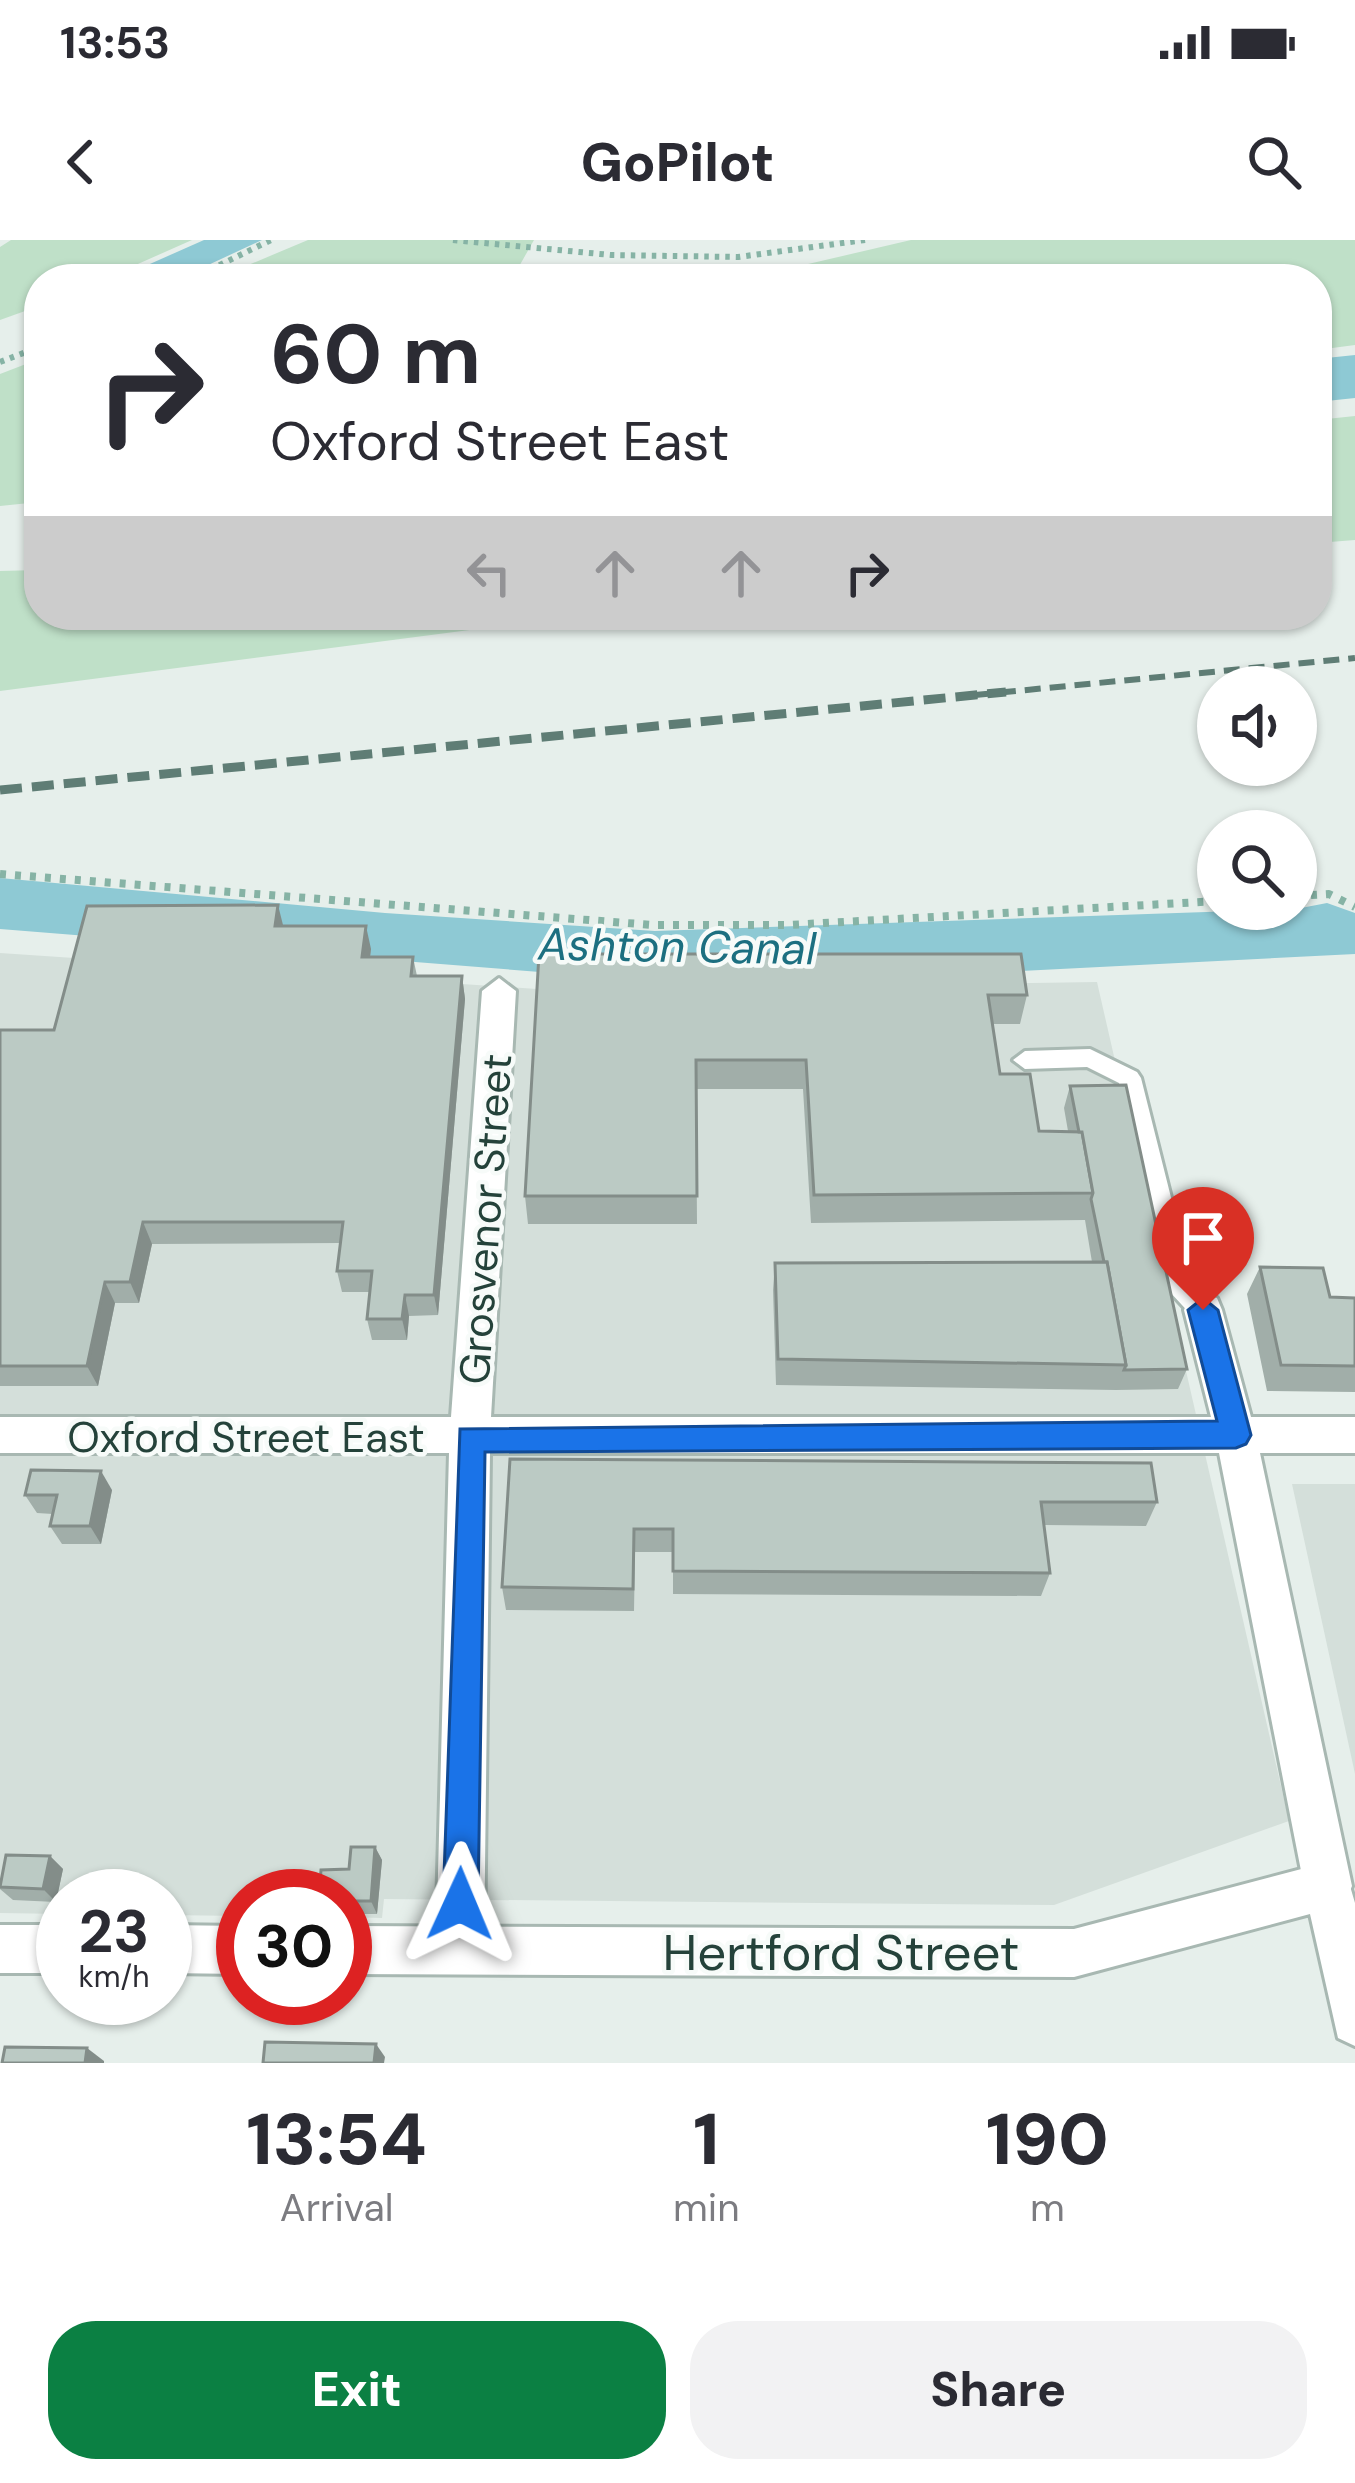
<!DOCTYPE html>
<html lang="en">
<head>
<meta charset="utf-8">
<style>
	:root { --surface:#fff; --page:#f2f2f3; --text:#2b2b33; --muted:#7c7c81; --accent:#0b8043 }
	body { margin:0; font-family:"DM Sans",sans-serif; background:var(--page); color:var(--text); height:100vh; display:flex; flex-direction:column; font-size:45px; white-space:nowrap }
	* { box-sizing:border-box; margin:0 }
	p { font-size:39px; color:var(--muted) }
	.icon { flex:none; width:66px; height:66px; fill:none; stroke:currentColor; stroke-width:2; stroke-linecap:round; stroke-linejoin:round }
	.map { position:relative; height:1823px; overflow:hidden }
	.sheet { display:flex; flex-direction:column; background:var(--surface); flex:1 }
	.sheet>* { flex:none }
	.hud { position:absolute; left:24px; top:24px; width:1308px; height:366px; border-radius:48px; box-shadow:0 3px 9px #0004; background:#fff; color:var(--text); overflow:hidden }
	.fabs { position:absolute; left:1197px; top:426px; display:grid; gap:24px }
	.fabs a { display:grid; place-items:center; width:120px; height:120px; border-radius:50%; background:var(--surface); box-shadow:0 3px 9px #0004; font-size:60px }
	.speed { position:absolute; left:36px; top:1629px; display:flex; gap:24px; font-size:60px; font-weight:700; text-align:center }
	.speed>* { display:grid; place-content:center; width:156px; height:156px; border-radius:50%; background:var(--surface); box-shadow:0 3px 9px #0004; line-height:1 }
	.speed small { font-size:30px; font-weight:400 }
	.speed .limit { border:18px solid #d22; background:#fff; color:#111 }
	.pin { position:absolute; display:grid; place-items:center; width:102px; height:102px; color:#fff; margin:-123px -51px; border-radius:50% 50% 50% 0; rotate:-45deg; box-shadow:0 0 12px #0007 }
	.pin .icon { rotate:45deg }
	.me { position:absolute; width:132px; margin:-66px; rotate:1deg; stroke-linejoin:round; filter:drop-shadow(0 0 9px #0008) }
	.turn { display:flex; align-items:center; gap:42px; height:252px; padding:0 48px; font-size:54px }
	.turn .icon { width:156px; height:156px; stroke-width:2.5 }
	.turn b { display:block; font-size:84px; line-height:102px }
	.lanes { display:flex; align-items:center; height:114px; padding:0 48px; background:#0003; justify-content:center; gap:60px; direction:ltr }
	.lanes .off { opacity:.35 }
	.eta { display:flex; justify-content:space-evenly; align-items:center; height:204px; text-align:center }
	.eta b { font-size:72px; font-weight:800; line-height:84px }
	.cta { display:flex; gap:24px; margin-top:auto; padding:24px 48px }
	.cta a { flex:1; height:138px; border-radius:48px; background:var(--accent); color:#fff; font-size:48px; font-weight:800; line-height:138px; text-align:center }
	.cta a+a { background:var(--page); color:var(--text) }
	.status { display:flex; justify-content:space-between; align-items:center; height:84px; padding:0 60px; background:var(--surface); direction:ltr }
	.status svg { height:33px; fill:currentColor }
	header { display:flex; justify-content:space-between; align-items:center; height:156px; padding:0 48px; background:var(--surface); font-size:54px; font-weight:800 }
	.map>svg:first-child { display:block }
</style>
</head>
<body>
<div class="status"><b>13:53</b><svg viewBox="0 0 49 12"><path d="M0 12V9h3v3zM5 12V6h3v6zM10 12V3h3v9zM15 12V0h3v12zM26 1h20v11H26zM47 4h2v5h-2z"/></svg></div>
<header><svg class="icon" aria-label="back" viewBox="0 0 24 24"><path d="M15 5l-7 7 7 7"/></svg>GoPilot<svg class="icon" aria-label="search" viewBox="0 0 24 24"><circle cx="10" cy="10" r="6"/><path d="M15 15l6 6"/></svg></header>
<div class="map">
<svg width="1355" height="1823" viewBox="0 0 1355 1823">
	<rect width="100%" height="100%" fill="#e6efeb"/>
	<g fill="#d4dfda">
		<polygon points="0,713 566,751 1097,742 1289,1581 1054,1665 384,1659 382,1678 345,1677 345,1656 243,1656 243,1676 165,1675 165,1656 63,1656 63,1674 0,1673"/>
		<polygon points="1292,1244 1355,1244 1355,1534 1347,1497"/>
	</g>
	<g fill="#bfe0c8">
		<polygon points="11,0 192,0 104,39 39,39 39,66 0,80 0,7"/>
		<polygon points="308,0 534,0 517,30 522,39 215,39"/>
		<polygon points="911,0 1355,0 1355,105 1317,110 1317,39 744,39"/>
		<polygon points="39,119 39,262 0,266 0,134"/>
		<polygon points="1355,176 1355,300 1317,303 1317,180"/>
		<polygon points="39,330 39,375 584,375 0,451 0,331"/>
	</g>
	<g fill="#8ec9d4">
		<polygon points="204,0 262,0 178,39 116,39"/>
		<polygon points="1355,115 1355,158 1317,162 1317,119"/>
		<polygon points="0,638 385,673 655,691 1296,669 1327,663 1355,673 1355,714 981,733 565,734 0,689"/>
	</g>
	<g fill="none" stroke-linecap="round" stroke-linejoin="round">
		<g stroke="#a8b8b2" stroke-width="6">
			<polygon id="service" points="1090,809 1137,832 1141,838 1193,1045 1216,1070 1212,1078 1203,1081 1194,1078 1169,1051 1119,843 1087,827 1025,829 1013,820 1025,811"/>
		</g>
		<g stroke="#a8b8b2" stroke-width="6">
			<polygon id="minor" points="499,738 516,751 491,1177 1211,1177 1184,1070 1189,1058 1203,1054 1217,1058 1222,1070 1251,1177 1355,1177 1355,1213 1260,1213 1352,1646 1345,1663 1328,1670 1311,1663 1304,1646 1219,1213 490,1213 484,1710 477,1727 460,1734 443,1727 436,1710 449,1213 0,1213 0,1177 451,1177 482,751"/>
		</g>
		<g stroke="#a8b8b2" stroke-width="6">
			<g id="tertiary">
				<polygon points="1328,1622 1345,1629 1355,1663 1355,1806 1338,1798 1310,1674 1074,1737 345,1734 345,1686 1074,1689"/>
				<rect x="0" y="1685" width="63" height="48"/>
				<polygon points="165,1685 243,1686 243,1734 165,1733"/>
			</g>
		</g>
		<g stroke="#86b3a5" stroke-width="6" stroke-dasharray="4.5 6" stroke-linecap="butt">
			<polyline points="453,0 611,15 738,17 865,0"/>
			<polyline points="191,39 271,0"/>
			<polyline points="0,122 39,107"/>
		</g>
		<g stroke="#86b3a5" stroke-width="8" stroke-dasharray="6 9" stroke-linecap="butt">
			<polyline points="0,634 652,685 789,685 1218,661"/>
			<polyline points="1296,656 1329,654 1355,667"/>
		</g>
		<use href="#service" fill="#fff" fill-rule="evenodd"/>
		<use href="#minor" fill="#fff" fill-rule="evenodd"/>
		<use href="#tertiary" fill="#fff" fill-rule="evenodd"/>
		<polyline stroke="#5f7d75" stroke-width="6" stroke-dasharray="16 9" stroke-linecap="butt" points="975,455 1355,418"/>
		<polyline stroke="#5f7d75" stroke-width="9" stroke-dasharray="22 10" stroke-linecap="butt" points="0,550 1006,452"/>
	</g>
	<g fill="#a1aea9">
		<polygon points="284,686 371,709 370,717 413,717 417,736 462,736 465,759 438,1075 409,1076 407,1100 372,1100 367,1079 370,1052 342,1052 337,1031 340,1003 152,1004 139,1063 115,1063 98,1146 0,1146 0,790 54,790"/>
		<polygon points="539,714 1027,755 1020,784 993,784 1000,834 1039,891 1068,891 1064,868 1070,846 1187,1129 1178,1149 1116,1150 776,1145 773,1050 775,1023 1092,1022 1085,980 811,983 803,849 696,849 697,984 528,984 525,956"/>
		<polygon points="1260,1027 1330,1057 1355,1058 1355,1152 1267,1151 1247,1054"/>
		<polygon points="510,1219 1157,1262 1146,1286 1044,1285 1050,1333 1041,1356 673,1354 673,1312 635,1312 634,1371 506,1370 502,1347"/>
		<polygon points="112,1250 101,1304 62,1304 50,1286 53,1274 37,1273 25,1255"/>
		<polygon points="375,1607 382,1620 377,1674 345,1674 345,1656 349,1629"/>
		<polygon points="50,1616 63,1629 56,1662 13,1660 0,1649 0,1641"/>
	</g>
	<g fill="#838d89">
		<polygon points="278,665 284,689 275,686"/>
		<polygon points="366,686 371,709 367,740 362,717"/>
		<polygon points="462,736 465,759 438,1075 434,1055"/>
		<polygon points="143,982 152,1004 139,1063 130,1042"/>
		<polygon points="105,1042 115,1063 98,1146 87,1126"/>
		<polygon points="405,1055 409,1076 407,1100 402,1079"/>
		<polygon points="101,1231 112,1250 101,1304 90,1286"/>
		<polygon points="375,1607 382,1620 377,1674 371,1661"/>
		<polygon points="50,1616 63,1629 56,1662 43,1649"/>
		<polygon points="376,1804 385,1817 384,1823 374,1823"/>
		<polygon points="87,1808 104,1821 104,1823 85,1823"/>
	</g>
	<g fill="#bbcac4" stroke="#838d89" stroke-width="3">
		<polygon points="278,665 275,686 366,686 362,717 413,717 411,736 462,736 434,1055 405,1055 402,1079 367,1079 372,1031 337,1031 343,982 143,982 130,1042 105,1042 87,1126 0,1126 0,790 54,790 87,666"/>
		<polygon points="539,714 1021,714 1027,755 988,755 1000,834 1030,834 1039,891 1082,892 1093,953 814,955 806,820 696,820 697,956 525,956"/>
		<polygon points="1126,845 1187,1129 1124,1130 1126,1125 1107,1022 1104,1022 1091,959 1093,953 1082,892 1079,892 1070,846"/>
		<polygon points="1107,1022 1126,1125 778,1119 775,1023"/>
		<polygon points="1260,1027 1323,1028 1330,1057 1355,1058 1355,1126 1281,1125"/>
		<polygon points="510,1219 1151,1223 1157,1262 1041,1262 1050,1333 673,1331 673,1289 634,1289 633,1349 502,1347"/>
		<polygon points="31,1230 101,1231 90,1286 50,1286 57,1255 25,1255"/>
		<polygon points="351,1607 375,1607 371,1661 345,1661 345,1656 319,1656 321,1630 349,1629"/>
		<polygon points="6,1615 50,1616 43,1649 0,1647"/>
		<polygon points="265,1802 376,1804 374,1823 263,1823"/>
		<polygon points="5,1807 87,1808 85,1823 2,1823"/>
	</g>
	<polygon fill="#1a73e8" stroke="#114b97" stroke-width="3" points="1203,1058 1218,1070 1251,1195 1246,1204 1236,1208 485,1212 478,1664 473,1676 460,1682 448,1676 443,1664 460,1189 1217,1181 1188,1070"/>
	<g text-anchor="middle" stroke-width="9" stroke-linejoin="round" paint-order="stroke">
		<g font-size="42" fill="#24423a" stroke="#f7fbf9">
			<text transform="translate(485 979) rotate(-86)" y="15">Grosvenor Street</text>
			<text x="246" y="1212">Oxford Street East</text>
		</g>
		<g font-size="45" font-style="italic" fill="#1c6f80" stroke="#f7fbf9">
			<text transform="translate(677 706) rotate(1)" y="16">Ashton Canal</text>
		</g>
		<g font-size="51" fill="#24423a" stroke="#f7fbf9">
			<text x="841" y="1730">Hertford Street</text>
		</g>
	</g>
</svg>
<div class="fabs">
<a><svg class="icon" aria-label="sound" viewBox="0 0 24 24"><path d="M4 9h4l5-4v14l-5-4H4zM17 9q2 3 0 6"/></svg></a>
<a><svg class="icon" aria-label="search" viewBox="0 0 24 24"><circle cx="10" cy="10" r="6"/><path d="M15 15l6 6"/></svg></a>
</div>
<div class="speed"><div>23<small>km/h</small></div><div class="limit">30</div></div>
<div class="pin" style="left:1203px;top:1070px;background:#d93025"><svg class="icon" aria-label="arrive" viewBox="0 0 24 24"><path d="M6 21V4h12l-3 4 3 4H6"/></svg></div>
<svg class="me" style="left:460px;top:1664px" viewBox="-20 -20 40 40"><path d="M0-17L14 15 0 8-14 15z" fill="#1a73e8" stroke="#fff" stroke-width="4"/></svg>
<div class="hud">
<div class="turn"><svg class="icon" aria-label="right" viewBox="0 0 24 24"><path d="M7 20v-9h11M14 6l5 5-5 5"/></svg><div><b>60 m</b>Oxford Street East</div></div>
<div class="lanes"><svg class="icon off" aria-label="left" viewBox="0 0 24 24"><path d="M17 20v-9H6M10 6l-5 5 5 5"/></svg><svg class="icon off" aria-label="ahead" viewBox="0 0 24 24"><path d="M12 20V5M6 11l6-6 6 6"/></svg><svg class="icon off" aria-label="ahead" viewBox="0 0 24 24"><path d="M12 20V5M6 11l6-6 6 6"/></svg><svg class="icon" aria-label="right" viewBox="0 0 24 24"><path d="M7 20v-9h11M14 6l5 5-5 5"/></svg></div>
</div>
</div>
<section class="sheet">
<div class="eta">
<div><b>13:54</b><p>Arrival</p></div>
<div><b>1</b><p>min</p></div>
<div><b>190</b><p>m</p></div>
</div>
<div class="cta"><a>Exit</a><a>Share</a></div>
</section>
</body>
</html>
